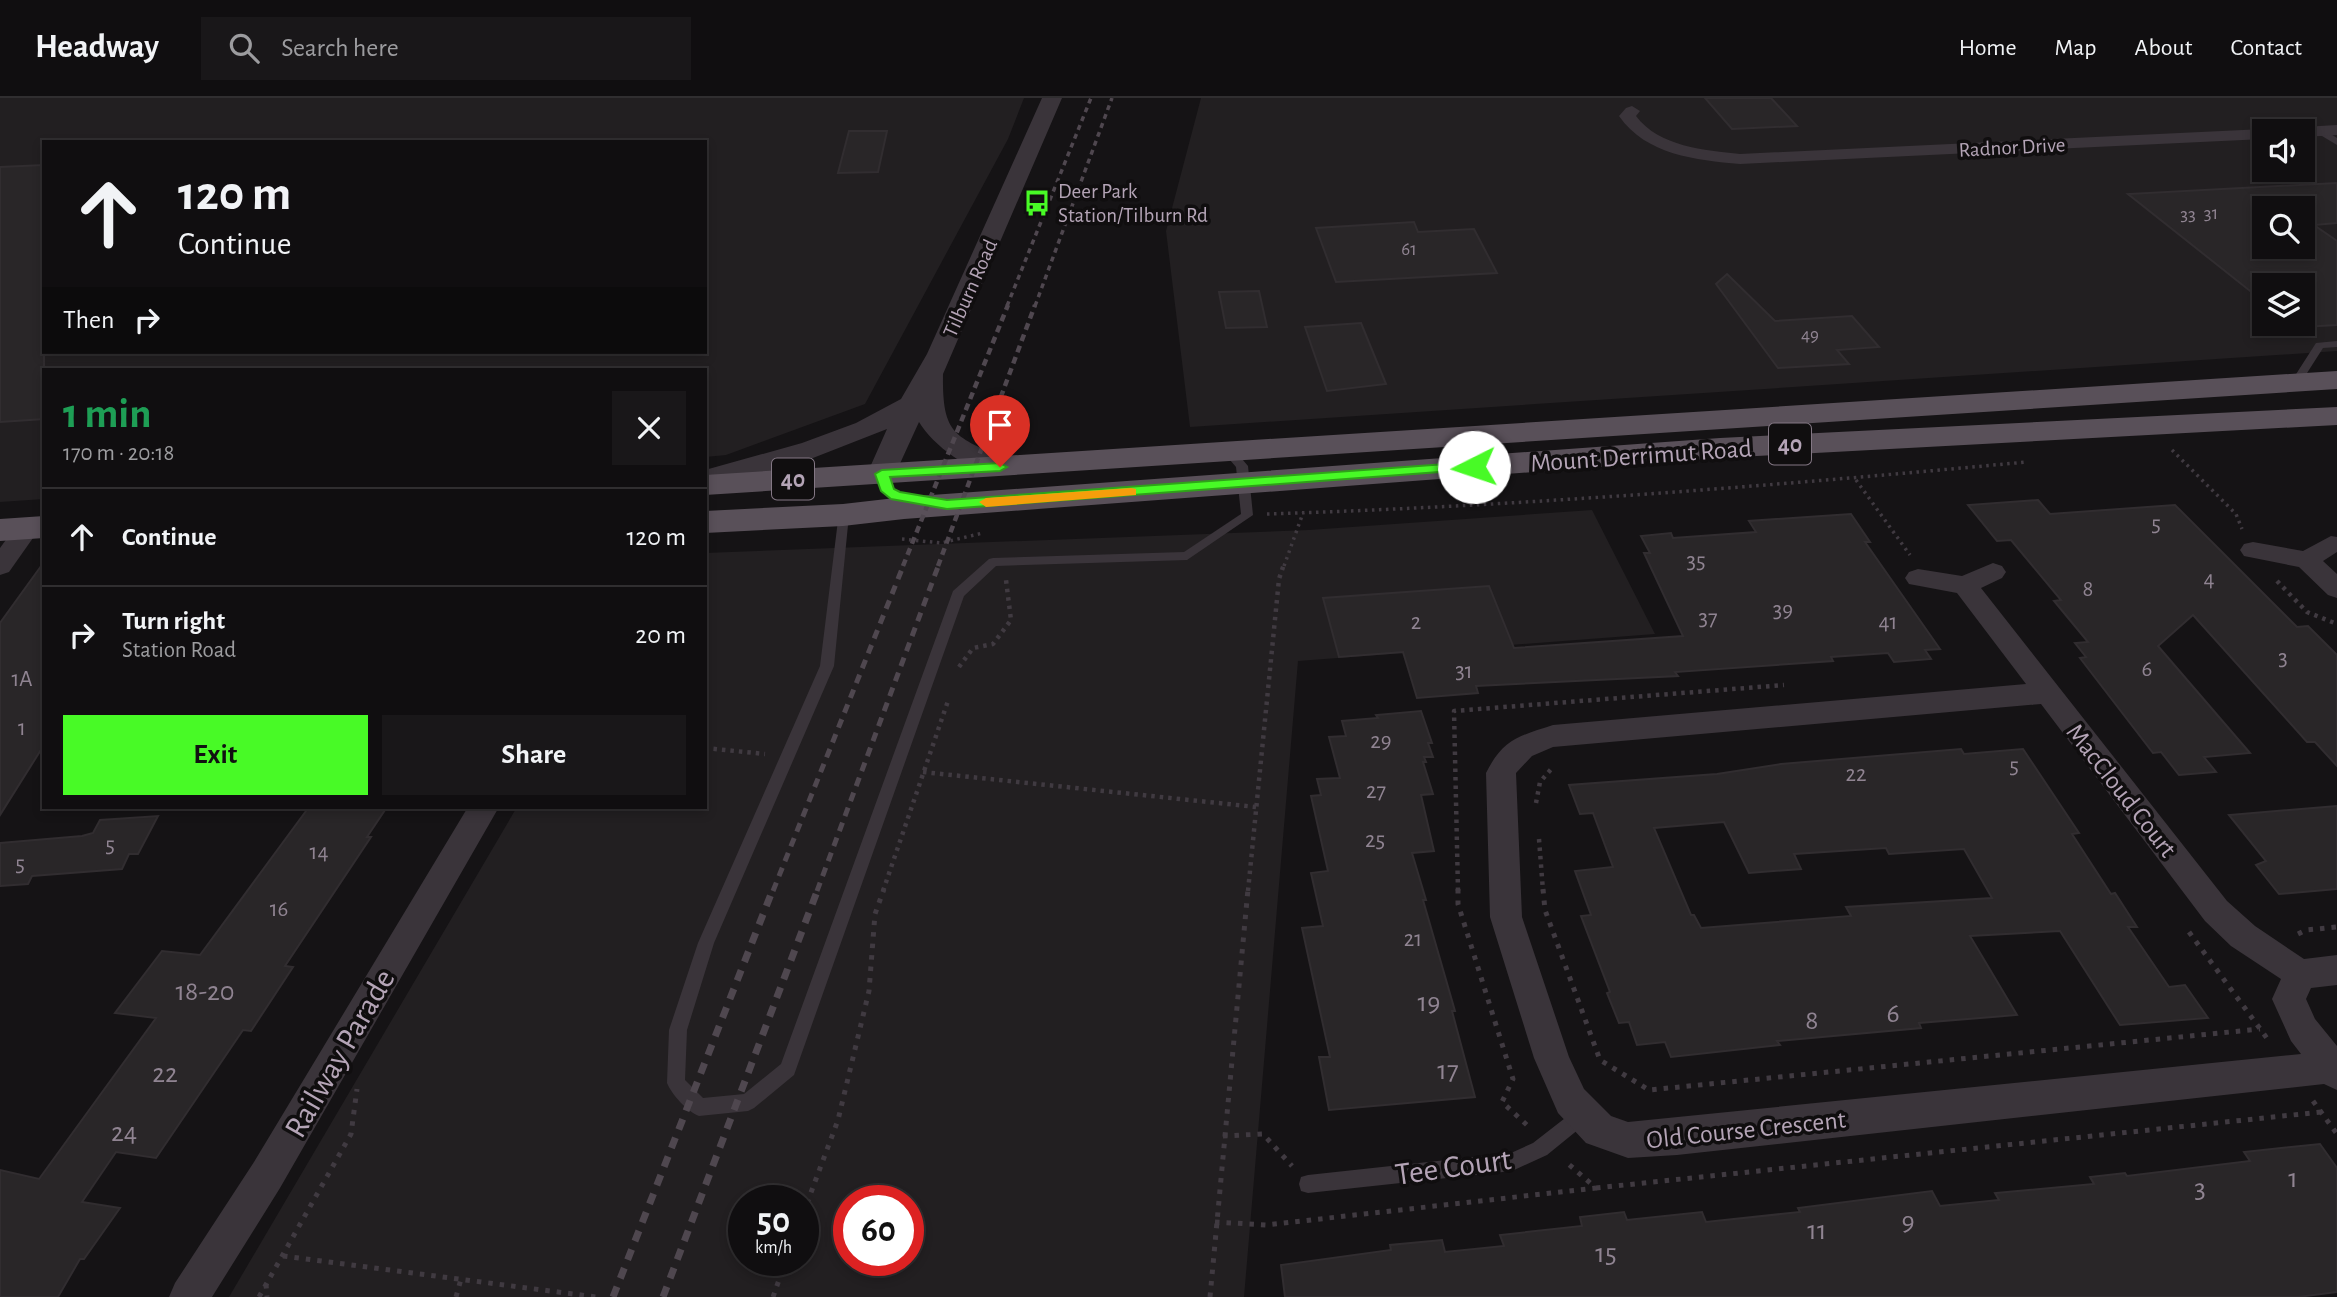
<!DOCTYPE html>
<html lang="en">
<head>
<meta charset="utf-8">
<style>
	:root { --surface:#100e10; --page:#191719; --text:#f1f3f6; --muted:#9c9c9f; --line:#302e30; --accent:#48fa26 }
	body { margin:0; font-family:"Alegreya Sans",sans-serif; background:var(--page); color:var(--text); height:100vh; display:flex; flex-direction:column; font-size:26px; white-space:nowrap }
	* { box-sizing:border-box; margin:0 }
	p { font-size:23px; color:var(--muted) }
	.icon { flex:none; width:38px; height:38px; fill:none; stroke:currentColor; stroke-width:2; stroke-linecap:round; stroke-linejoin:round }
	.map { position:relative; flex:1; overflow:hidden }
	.side { position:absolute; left:42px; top:270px; width:665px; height:441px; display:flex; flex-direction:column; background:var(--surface); border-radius:0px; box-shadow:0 4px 10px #0003,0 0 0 2px var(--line) }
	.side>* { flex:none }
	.banner { position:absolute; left:42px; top:42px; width:665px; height:214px; border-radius:0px; box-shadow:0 4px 10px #0003,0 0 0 2px var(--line); background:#100e10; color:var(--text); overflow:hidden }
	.fabs { position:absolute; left:2252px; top:21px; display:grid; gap:14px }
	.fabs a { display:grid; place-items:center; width:63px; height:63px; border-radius:0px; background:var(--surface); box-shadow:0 4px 10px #0003,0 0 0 2px var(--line); font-size:35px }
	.speed { position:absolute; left:728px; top:1087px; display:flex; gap:14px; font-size:35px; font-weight:700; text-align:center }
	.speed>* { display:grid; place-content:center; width:91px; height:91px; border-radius:50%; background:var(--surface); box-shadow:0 4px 10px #0003,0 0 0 2px var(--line); line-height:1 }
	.speed small { font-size:18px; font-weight:400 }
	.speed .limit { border:10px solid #d22; background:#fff; color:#111 }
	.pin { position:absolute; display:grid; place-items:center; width:60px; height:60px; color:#fff; margin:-72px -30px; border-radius:50% 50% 50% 0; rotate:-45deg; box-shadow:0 0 7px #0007 }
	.pin .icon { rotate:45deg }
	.me { position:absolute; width:77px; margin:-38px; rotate:266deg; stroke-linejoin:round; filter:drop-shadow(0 0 5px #0008) }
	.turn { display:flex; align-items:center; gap:24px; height:147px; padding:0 21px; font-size:32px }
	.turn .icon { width:91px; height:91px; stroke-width:2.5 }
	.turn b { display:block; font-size:49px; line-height:60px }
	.then { display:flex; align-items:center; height:66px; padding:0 21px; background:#0003; gap:14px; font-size:26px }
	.round { display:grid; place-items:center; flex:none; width:74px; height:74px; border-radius:0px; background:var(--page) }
	.head { display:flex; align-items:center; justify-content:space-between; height:119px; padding:0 21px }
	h1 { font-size:42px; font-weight:700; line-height:52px; color:#1e9e55 }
	.cta { display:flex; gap:14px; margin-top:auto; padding:14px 21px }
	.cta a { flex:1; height:80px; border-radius:0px; background:var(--accent); color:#111; font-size:28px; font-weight:700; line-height:80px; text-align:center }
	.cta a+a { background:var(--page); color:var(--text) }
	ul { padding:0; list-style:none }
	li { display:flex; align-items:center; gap:21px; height:98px; padding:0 21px; border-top:2px solid var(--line) }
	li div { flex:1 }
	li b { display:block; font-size:26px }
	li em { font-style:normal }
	header { display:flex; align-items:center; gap:42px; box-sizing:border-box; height:98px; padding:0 35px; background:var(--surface); border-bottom:2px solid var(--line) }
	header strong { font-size:33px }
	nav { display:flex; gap:38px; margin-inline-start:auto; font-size:24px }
	.search { width:490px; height:63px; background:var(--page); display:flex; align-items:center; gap:18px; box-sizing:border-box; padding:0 24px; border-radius:0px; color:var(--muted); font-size:26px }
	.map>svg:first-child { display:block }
</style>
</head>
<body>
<header>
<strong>Headway</strong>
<div class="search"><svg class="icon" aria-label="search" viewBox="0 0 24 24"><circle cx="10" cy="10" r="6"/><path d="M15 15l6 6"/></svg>Search here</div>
<nav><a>Home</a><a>Map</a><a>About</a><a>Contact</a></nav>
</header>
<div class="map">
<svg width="2337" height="1199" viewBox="0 0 2337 1199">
	<rect width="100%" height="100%" fill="#151315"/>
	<g fill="#221f21" fill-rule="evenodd">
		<path d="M0,0H1024L1008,41L865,306L726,357L705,359V271H44V401L0,404ZM44,44H705V254H44Z"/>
		<path d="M1201,0H2337V253L1190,329L1166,133ZM2264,33H2303V72H2264ZM2264,110H2303V149H2264ZM2264,187H2303V226H2264Z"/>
		<path d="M1592,412L1655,536L1298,563L1244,1199H229L517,709H705V455L1309,432ZM744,1102H803V1162H744ZM849,1102H908V1162H849Z"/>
	</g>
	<g fill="#292628" stroke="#312d30" stroke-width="2" fill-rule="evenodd">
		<polygon points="1705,0 1771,0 1797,28 1732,31"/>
		<polygon points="849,33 887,33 878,74 838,75"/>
		<polygon points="44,67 44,321 0,324 0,69"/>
		<path d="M2337,85V125L2314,127L2337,143V227L2303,229V187H2264V204L2128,96ZM2264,110H2303V149H2264Z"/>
		<polygon points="1414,124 1418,134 1474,131 1497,175 1336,184 1316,130"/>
		<polygon points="1727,176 1775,223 1852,218 1879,249 1837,252 1849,266 1778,270 1716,186"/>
		<polygon points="1259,193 1267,229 1226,230 1219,194"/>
		<polygon points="1361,225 1386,286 1327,293 1305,229"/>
		<polygon points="2038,402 2050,416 2175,407 2297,529 2308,528 2337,557 2337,668 2315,644 2307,644 2193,517 2158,548 2250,655 2204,659 2216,674 2179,677 2161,654 2153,655 2080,560 2086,559 2075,545 2088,544 2054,503 2061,502 2011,442 1997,443 1968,407"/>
		<polygon points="1851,416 1870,444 1865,444 1940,551 1925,552 1931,561 1894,564 1888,555 1831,559 1833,563 1675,574 1678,578 1476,588 1478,595 1417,600 1403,554 1339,559 1323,500 1489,488 1514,550 1683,538 1644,455 1650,455 1641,438 1671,435 1673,440 1756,434 1749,423"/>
		<polygon points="44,464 44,647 0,717 0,525"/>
		<polygon points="1421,613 1432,645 1428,645 1433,659 1424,659 1426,664 1423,664 1433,696 1421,697 1434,753 1412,755 1426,802 1423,802 1455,913 1452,913 1475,999 1329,1012 1319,959 1330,959 1302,830 1323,828 1311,775 1328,773 1311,698 1321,697 1317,681 1340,680 1329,639 1346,638 1342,623 1378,620 1376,617"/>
		<path d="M1961,651L1964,656L2023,651L2079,735L2072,736L2111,796L2115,795L2137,829H2128L2169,889L2185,887L2208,920L2120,927L2060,833L1970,838L2017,917L1919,925L1921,930L1777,943L1780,947L1671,959L1665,944L1637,947L1629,924L1619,925L1607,895L1610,894L1581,818L1591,817L1575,773L1613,769L1593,715L1580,716L1569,687L1717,676L1781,666ZM1724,724L1749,775L1801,771L1794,756L1886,750L1889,756L1964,751L1992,800L1846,809L1851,818L1701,830L1694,817H1691L1654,730Z"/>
		<polygon points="2337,708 2337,791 2279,796 2256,767 2266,763 2229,717"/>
		<polygon points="309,709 387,709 367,739 371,739 285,868 293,869 251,933 243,932 156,1060 116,1054 82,1104 120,1110 84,1161 80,1161 58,1199 0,1199 0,1072 39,1081 156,920 115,915 162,853 200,857"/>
		<polygon points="158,718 138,756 129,756 122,771 32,778 28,786 0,788 0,745 82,738 93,735 100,722"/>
		<polygon points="2320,1046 2337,1070 2337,1194 2298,1199 1285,1199 1281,1167 1391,1152 1390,1147 1442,1142 1445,1154 1504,1148 1500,1137 1582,1128 1580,1119 1624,1114 1627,1122 1702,1114 1706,1124 1800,1114 1798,1110 1932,1093 1940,1108 1999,1102 1995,1095 2094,1086 2090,1079 2125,1075 2127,1078 2250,1063 2244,1054"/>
	</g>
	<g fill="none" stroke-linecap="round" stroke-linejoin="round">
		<g stroke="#403a41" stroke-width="3.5" stroke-dasharray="2.5 4.5" stroke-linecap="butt">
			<polyline points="2172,352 2236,416 2242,431"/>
			<polyline points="1856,382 1910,457"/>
			<path d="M1267,416C1521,408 1773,388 2026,364"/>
			<polyline points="902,441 941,445 983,435"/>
			<polyline points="1284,468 1303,415"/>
		</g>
		<g stroke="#403a41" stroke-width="4.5" stroke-dasharray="3.5 5" stroke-linecap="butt">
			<polyline points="2277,483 2307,514 2337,526"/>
			<polyline points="959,569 973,550 993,546 1011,522 1006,482"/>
			<polyline points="705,650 765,656"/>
			<polyline points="923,674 1256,709"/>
			<polyline points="1536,705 1540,684 1553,669"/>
			<polyline points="1539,741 1543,793"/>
			<polyline points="883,793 949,600"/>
			<polyline points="1248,793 1279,481 1284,466"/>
			<polyline points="1458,793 1454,613 1784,587"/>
		</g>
		<g stroke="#403a41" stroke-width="5" stroke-dasharray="4.5 7" stroke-linecap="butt">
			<polyline points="1458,791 1458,806 1513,981 1502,1004 1528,1028"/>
			<polyline points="1543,791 1545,812 1600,962 1649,992 2260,931"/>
			<polyline points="2189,834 2269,943"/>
			<polyline points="2298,836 2306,832 2337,829"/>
			<polyline points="2313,1003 2337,1036"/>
			<polyline points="1223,1038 1263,1036 1292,1068"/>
			<polyline points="1596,1090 2321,1014"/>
			<polyline points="803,1116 838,1022 869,893 875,816 884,791"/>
			<polyline points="1215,1124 1266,1127 1596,1090 1565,1063"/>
			<polyline points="283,1158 596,1199"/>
			<polyline points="266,1186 267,1199"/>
			<polyline points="259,1199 351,1036 357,991"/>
			<polyline points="456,1199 461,1181"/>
			<polyline points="773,1199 786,1162"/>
			<polyline points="1210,1199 1248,791"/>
		</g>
		<g fill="#3a343a" fill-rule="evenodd">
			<polygon points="2317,31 2323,31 2337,40 2337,47 2317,35"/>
			<polygon points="2337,243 2337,249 2323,250 2300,286 2292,286 2291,284 2316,245"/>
			<path d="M1221,354L1237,355L1248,368L1253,417L1187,462L996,468L964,498L794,977L754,1010L748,1013L699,1018C687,1013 672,997 667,985L669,932L698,845L820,568L839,414L843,413L849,417L834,568L714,845L687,932L685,982L703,1000L744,996L781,966L953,493L989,461L993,460L1184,454L1241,416L1236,369L1230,362L1217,361L1215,358Z"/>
			<polygon points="1584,1007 1590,1010 1593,1016 1590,1022 1547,1057 1512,1073 1308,1095 1301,1093 1299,1086 1301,1079 1308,1077 1511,1055 1533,1045 1578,1010"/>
		</g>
		<g fill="#3a343a" fill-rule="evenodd">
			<path d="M1632,8L1640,13L1636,18C1659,49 1705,52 1740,56L2264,31L2271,33H2264V41L1740,66C1696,62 1646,57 1619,18L1626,10Z"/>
			<polygon points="2337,27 2337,37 2303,39 2303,33 2295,33 2303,29"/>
			<polygon points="28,422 37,424 40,430 9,474 0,477 0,450 19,424"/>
			<polygon points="2331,438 2337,439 2337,454 2323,463 2337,476 2337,500 2328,497 2299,469 2244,458 2240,452 2244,446 2253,444 2303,453"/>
			<path d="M1993,465L2002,468L2006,474L2002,480L1981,490L2227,803L2255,828L2304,861L2337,857V887L2311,890L2306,901L2315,921L2337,948V992L2324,986L1677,1057L1628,1060L1586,1045L1558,1015L1534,960L1490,819L1486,675C1503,641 1519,638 1553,627L2026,586L1957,495L1909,486L1905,480L1909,474L1918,471L1962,478ZM2041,606L2205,823L2231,848L2281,881L2272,901L2291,943L2301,956L1628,1024L1611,1018L1584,991L1569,959L1522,819L1516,675L1532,658L1553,649Z"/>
			<polygon points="468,709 499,709 280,1090 212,1199 169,1199 175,1185 254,1064"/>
		</g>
		<path fill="#3a343a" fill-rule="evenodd" d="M1042,0H1062L943,276C942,340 956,338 1010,363L1015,369L1010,375C979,383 934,349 919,324L892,383L882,385L872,383L867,376L887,331L795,367L705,390V372L802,345L856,325L901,301L927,256Z"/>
		<g fill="#595059" fill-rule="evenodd">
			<polygon points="2337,273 2337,291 705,397 705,377"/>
			<polygon points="2337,309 2337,327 1720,360 904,421 843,428 705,435 705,413 843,406 904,399 1720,340"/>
			<polygon points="44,418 44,440 0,443 0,421"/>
		</g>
		<g stroke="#4f474f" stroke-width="3.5" stroke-dasharray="5 4.5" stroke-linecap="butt">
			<polyline points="1007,208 1091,0"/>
			<polyline points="1035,208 1112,0"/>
		</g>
		<g stroke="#4f474f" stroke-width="4.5" stroke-dasharray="7 5" stroke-linecap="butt">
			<polyline points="903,468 1008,207"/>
			<polyline points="938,468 1035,207"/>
		</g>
		<g stroke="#4f474f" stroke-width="5" stroke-dasharray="9 7" stroke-linecap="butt">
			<polyline points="773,793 904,466"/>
			<polyline points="817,793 939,466"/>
		</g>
		<g stroke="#4f474f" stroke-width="7" stroke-dasharray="11 9" stroke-linecap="butt">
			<polyline points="613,1199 773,791"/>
			<polyline points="663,1199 818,791"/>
		</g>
	</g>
	<polygon fill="#48fa26" stroke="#2fa219" stroke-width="2" points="1474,364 1479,366 1479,371 947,411 891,401 881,393 875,376 882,372 1000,365 1007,369 1000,373 890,379 894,391 900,394 947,402"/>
	<polygon fill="#f59e0b" points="1131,390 1136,391 1136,397 986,409 979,404 986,400"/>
	<defs>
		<g id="bus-bare" transform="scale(2.1)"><path d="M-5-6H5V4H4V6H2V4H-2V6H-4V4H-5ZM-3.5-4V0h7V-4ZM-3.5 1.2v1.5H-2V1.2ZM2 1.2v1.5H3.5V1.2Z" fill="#48fa26" stroke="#100e0f" stroke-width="2.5" paint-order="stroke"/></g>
	</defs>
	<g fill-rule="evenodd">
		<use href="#bus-bare" x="1037" y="105"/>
	</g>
	<g text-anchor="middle" stroke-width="7" stroke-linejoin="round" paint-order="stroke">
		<g font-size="19" fill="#908492">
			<text x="2211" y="121">31</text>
			<text x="2188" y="122">33</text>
			<text x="1409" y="157">61</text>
			<text x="1810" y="243">49</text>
		</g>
		<g font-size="21" fill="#b4a4b6" stroke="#100e0f">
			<text transform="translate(2012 49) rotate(-3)" y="7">Radnor Drive</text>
			<text transform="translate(970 190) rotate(-66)" y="7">Tilburn Road</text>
		</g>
		<g font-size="21" fill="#b4a4b6" stroke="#100e0f" text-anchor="start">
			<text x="1058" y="100">Deer Park<tspan x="1058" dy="24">Station/Tilburn Rd</tspan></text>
		</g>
		<g font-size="23" fill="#908492">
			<text x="2156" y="433">5</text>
			<text x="1696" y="470">35</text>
			<text x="2209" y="488">4</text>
			<text x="2088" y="498">8</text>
			<text x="1783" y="519">39</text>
			<text x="1708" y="527">37</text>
			<text x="1416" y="531">2</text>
			<text x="1888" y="531">41</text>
			<text x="2283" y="567">3</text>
			<text x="2147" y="578">6</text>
			<text x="1464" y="580">31</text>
			<text x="22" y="588">1A</text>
			<text x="22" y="637">1</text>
			<text x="1381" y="650">29</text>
			<text x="2014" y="675">5</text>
			<text x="1856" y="683">22</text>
			<text x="1376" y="700">27</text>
			<text x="1375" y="749">25</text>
			<text x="110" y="754">5</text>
			<text x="319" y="761">14</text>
			<text x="20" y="773">5</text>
			<text x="279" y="818">16</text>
			<text x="1413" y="848">21</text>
		</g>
		<g fill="#100e0f" stroke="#837784" stroke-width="2">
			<rect x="1769" y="325.5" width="42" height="41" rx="5"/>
			<rect x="772" y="360.5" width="42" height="41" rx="5"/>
		</g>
		<g font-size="24" font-weight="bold" fill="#b4a4b6">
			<text x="1790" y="354">40</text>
			<text x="793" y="389">40</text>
		</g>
		<g font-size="26" fill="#b4a4b6" stroke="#100e0f">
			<text transform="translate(1641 357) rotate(-4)" y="9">Mount Derrimut Road</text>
			<text transform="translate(2122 692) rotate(52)" y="9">MacCloud Court</text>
			<text transform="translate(1746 1031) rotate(-6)" y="9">Old Course Crescent</text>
		</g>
		<g font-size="28" fill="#908492">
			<text x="205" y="902">18-20</text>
			<text x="1429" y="913">19</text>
			<text x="1893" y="924">6</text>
			<text x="1812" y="931">8</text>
			<text x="1448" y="981">17</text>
			<text x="165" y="984">22</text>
			<text x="124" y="1043">24</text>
			<text x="2293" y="1089">1</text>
			<text x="2200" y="1099">3</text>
			<text x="1908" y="1132">9</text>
			<text x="1817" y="1141">11</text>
			<text x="1606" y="1164">15</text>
		</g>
		<g font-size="32" fill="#b4a4b6" stroke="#100e0f">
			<text transform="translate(339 955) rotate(-60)" y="11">Railway Parade</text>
			<text transform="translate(1453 1068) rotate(-8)" y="11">Tee Court</text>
		</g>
	</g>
</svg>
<div class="fabs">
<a><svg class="icon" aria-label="sound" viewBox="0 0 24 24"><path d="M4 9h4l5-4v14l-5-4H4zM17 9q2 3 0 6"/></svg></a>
<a><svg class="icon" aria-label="search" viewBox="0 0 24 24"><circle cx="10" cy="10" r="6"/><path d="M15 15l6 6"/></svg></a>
<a><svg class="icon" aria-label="layers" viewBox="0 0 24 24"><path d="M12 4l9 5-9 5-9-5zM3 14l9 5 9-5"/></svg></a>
</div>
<div class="speed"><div>50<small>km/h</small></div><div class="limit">60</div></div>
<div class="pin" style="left:1000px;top:369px;background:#d93025"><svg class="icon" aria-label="arrive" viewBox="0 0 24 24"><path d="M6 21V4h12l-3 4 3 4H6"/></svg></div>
<svg class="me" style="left:1474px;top:369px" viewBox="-20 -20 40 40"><circle r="19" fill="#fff"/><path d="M0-13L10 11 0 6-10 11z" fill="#48fa26"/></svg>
<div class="banner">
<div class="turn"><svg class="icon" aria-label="ahead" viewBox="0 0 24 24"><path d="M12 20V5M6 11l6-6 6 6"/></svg><div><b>120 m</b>Continue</div></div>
<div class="then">Then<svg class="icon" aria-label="right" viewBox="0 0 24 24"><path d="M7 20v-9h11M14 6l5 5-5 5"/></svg></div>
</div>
<section class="side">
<div class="head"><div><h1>1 min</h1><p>170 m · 20:18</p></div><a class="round"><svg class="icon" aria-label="close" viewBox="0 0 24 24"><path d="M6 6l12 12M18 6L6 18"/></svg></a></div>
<ul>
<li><svg class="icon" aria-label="ahead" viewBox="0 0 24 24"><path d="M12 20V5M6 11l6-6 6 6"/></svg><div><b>Continue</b></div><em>120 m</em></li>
<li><svg class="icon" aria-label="right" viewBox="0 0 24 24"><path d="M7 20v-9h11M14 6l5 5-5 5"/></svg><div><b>Turn right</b><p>Station Road</p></div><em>20 m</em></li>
</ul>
<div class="cta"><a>Exit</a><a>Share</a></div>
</section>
</div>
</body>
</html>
